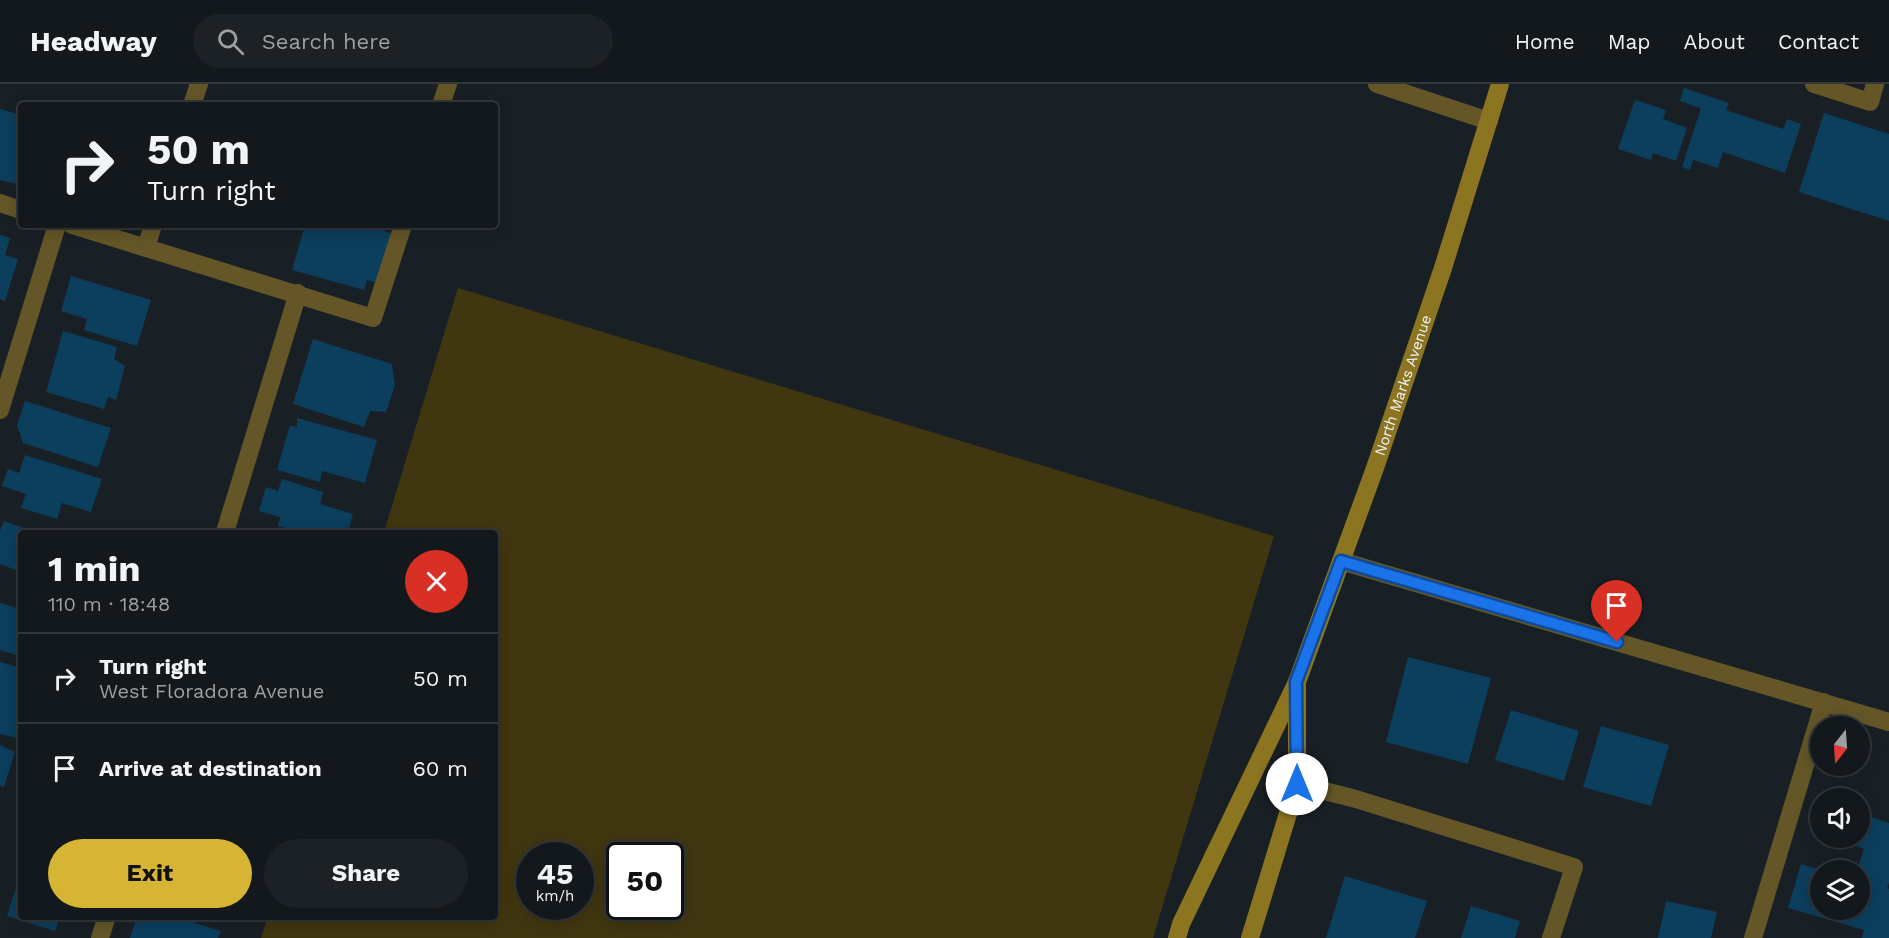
<!DOCTYPE html>
<html lang="en">
<head>
<meta charset="utf-8">
<style>
	:root { --surface:#13181c; --page:#1c2125; --text:#f1f3f6; --muted:#9da0a3; --line:#32373b; --accent:#d6b534 }
	body { margin:0; font-family:"Work Sans",sans-serif; background:var(--page); color:var(--text); height:100vh; display:flex; flex-direction:column; font-size:22px; white-space:nowrap }
	* { box-sizing:border-box; margin:0 }
	p { font-size:20px; color:var(--muted) }
	.icon { flex:none; width:33px; height:33px; fill:none; stroke:currentColor; stroke-width:2; stroke-linecap:round; stroke-linejoin:round }
	.map { position:relative; flex:1; overflow:hidden }
	.drawer { position:absolute; left:18px; top:446px; width:480px; height:390px; display:flex; flex-direction:column; background:var(--surface); border-radius:6px; box-shadow:0 3px 15px #0003,0 0 0 2px var(--line) }
	.drawer>* { flex:none }
	.guide { position:absolute; left:18px; top:18px; width:480px; height:126px; border-radius:6px; box-shadow:0 3px 15px #0003,0 0 0 2px var(--line); background:#13181c; color:var(--text); overflow:hidden }
	.needle { width:39px; rotate:197deg }
	.buttons { position:absolute; left:1810px; top:632px; display:grid; gap:12px }
	.buttons a { display:grid; place-items:center; width:60px; height:60px; border-radius:50%; background:var(--surface); box-shadow:0 3px 15px #0003,0 0 0 2px var(--line); font-size:30px }
	.speed { position:absolute; left:516px; top:758px; display:flex; gap:12px; font-size:30px; font-weight:700; text-align:center }
	.speed>* { display:grid; place-content:center; width:78px; height:78px; border-radius:50%; background:var(--surface); box-shadow:0 3px 15px #0003,0 0 0 2px var(--line); line-height:1 }
	.speed small { font-size:15px; font-weight:400 }
	.speed .limit { border:3px solid #111; border-radius:9px; background:#fff; color:#111 }
	.pin { position:absolute; display:grid; place-items:center; width:51px; height:51px; color:#fff; margin:-62px -26px; border-radius:50% 50% 50% 0; rotate:-45deg; box-shadow:0 0 6px #0007 }
	.pin .icon { rotate:45deg }
	.me { position:absolute; width:66px; margin:-33px; rotate:0deg; stroke-linejoin:round; filter:drop-shadow(0 0 4px #0008) }
	.turn { display:flex; align-items:center; gap:21px; height:126px; padding:0 30px; font-size:27px }
	.turn .icon { width:78px; height:78px; stroke-width:2.5 }
	.turn b { display:block; font-size:42px; line-height:51px }
	.round { display:grid; place-items:center; flex:none; width:63px; height:63px; border-radius:32px; background:var(--page) }
	.overview { display:flex; align-items:center; justify-content:space-between; height:102px; padding:0 30px }
	h1 { font-size:36px; font-weight:700; line-height:45px }
	.cta { display:flex; gap:12px; margin-top:auto; padding:12px 30px }
	.cta a { flex:1; height:69px; border-radius:36px; background:var(--accent); color:#111; font-size:24px; font-weight:700; line-height:69px; text-align:center }
	.cta a+a { background:var(--page); color:var(--text) }
	ul { padding:0; list-style:none }
	li { display:flex; align-items:center; gap:18px; height:90px; padding:0 30px; border-top:2px solid var(--line) }
	li div { flex:1 }
	li b { display:block; font-size:22px }
	li em { font-style:normal }
	header { display:flex; align-items:center; gap:36px; box-sizing:border-box; height:84px; padding:0 30px; background:var(--surface); border-bottom:2px solid var(--line) }
	header strong { font-size:28px }
	nav { display:flex; gap:33px; margin-inline-start:auto; font-size:21px }
	.search { width:420px; height:54px; background:var(--page); display:flex; align-items:center; gap:15px; box-sizing:border-box; padding:0 21px; border-radius:33px; color:var(--muted); font-size:22px }
	.map>svg:first-child { display:block }
</style>
</head>
<body>
<header>
<strong>Headway</strong>
<div class="search"><svg class="icon" aria-label="search" viewBox="0 0 24 24"><circle cx="10" cy="10" r="6"/><path d="M15 15l6 6"/></svg>Search here</div>
<nav><a>Home</a><a>Map</a><a>About</a><a>Contact</a></nav>
</header>
<div class="map">
<svg width="1889" height="854" viewBox="0 0 1889 854">
	<rect width="100%" height="100%" fill="#192025"/>
	<path fill="#403610" fill-rule="evenodd" d="M458,204L1274,452L1153,854H261L268,833L495,832V448H384ZM530,771H580V822H530ZM620,771H670V822H620Z"/>
	<g fill="#0c3e5d">
		<polygon points="1684,4 1729,19 1726,26 1783,45 1787,35 1801,40 1785,89 1723,68 1718,84 1693,76 1690,86 1682,83 1701,24 1680,17"/>
		<polygon points="1635,16 1666,26 1663,35 1687,44 1676,77 1653,69 1651,76 1618,65"/>
		<polygon points="0,25 21,31 21,90 18,100 0,96"/>
		<polygon points="1824,29 1889,50 1889,137 1799,108"/>
		<polygon points="305,141 323,141 331,143 331,141 364,141 391,149 377,199 367,196 364,206 292,186"/>
		<polygon points="0,151 10,154 5,171 18,175 5,217 0,215"/>
		<polygon points="71,192 151,216 137,262 84,246 87,235 61,227"/>
		<polygon points="63,247 117,263 114,275 125,282 116,316 108,313 104,325 46,308"/>
		<polygon points="313,255 392,280 395,301 386,328 370,327 364,343 293,320"/>
		<polygon points="25,317 111,344 98,383 23,359 17,341"/>
		<polygon points="297,334 377,356 365,399 322,387 320,398 277,386 290,341 297,343"/>
		<polygon points="25,371 102,395 91,428 62,419 57,435 21,424 26,410 2,402 8,385 19,389"/>
		<polygon points="282,395 323,408 320,420 353,430 348,448 326,444 325,448 300,448 278,442 280,433 259,427 266,403 278,407"/>
		<polygon points="4,437 35,448 21,448 21,488 0,480 0,447"/>
		<polygon points="0,519 21,525 21,559 16,571 0,566"/>
		<polygon points="1408,573 1491,594 1468,680 1386,658"/>
		<polygon points="0,578 21,584 21,618 16,635 21,636 21,655 0,650"/>
		<polygon points="1511,626 1579,647 1564,697 1495,676"/>
		<polygon points="1601,642 1669,661 1651,722 1583,703"/>
		<polygon points="0,661 15,668 4,703 0,702"/>
		<polygon points="1860,729 1889,739 1889,799 1887,804 1889,805 1889,854 1862,854 1864,846 1788,824 1801,780 1821,786 1821,825 1860,825 1860,786 1857,786 1864,765 1849,759 1851,753 1860,753"/>
		<polygon points="1345,792 1427,817 1415,854 1326,854"/>
		<polygon points="18,798 21,799 21,832 60,832 55,847 7,832"/>
		<polygon points="1666,817 1717,828 1711,854 1658,854"/>
		<polygon points="1471,822 1520,837 1515,854 1461,854"/>
		<polygon points="137,832 197,832 195,839 221,847 218,854 130,854"/>
	</g>
	<g fill="none" stroke-linecap="round" stroke-linejoin="round">
		<g stroke="#645627" stroke-width="18">
			<polyline points="1377,0 1489,37"/>
			<polyline points="1814,0 1870,18 1875,0"/>
			<polyline points="1297,700 1356,715 1574,783 1551,854"/>
		</g>
		<g stroke="#645627" stroke-width="18">
			<polyline points="192,21 199,0"/>
			<polyline points="441,21 448,0"/>
			<polyline points="0,119 21,126"/>
			<polyline points="72,141 373,234 403,141"/>
			<polyline points="146,164 153,141"/>
			<polyline points="0,326 57,141"/>
			<polyline points="225,448 298,209"/>
			<polyline points="1341,477 1889,638"/>
			<polyline points="100,854 107,832"/>
			<polyline points="1753,854 1824,618"/>
		</g>
		<g stroke="#8c7521" stroke-width="18">
			<path id="s1" d="M1177,854L1181,840L1297,598L1375,384L1443,184L1500,0"/>
			<polyline points="1250,854 1297,700 1297,603"/>
		</g>
	</g>
	<g fill="none" stroke-linecap="round" stroke-linejoin="round">
		<g stroke="#114b97" stroke-width="15">
			<polyline id="route" points="1297,700 1296,598 1341,477 1617,558"/>
		</g>
		<use href="#route" stroke="#1a73e8" stroke-width="10"/>
	</g>
	<g text-anchor="middle" stroke-width="4.5" stroke-linejoin="round" paint-order="stroke">
		<g font-size="15" fill="#edf2f6" stroke="#10161c">
			<text dy="5" stroke="none"><textPath href="#s1" startOffset="598">North Marks Avenue</textPath></text>
		</g>
	</g>
</svg>
<div class="buttons">
<a><svg class="needle" viewBox="-14 -14 28 28"><path d="M0-13l5 13h-10z" fill="#e53935"/><path d="M0 13l5-13h-10z" fill="#9da0a3"/></svg></a>
<a><svg class="icon" aria-label="sound" viewBox="0 0 24 24"><path d="M4 9h4l5-4v14l-5-4H4zM17 9q2 3 0 6"/></svg></a>
<a><svg class="icon" aria-label="layers" viewBox="0 0 24 24"><path d="M12 4l9 5-9 5-9-5zM3 14l9 5 9-5"/></svg></a>
</div>
<div class="speed"><div>45<small>km/h</small></div><div class="limit">50</div></div>
<div class="pin" style="left:1617px;top:558px;background:#d93025"><svg class="icon" aria-label="arrive" viewBox="0 0 24 24"><path d="M6 21V4h12l-3 4 3 4H6"/></svg></div>
<svg class="me" style="left:1297px;top:700px" viewBox="-20 -20 40 40"><circle r="19" fill="#fff"/><path d="M0-13L10 11 0 6-10 11z" fill="#1a73e8"/></svg>
<div class="guide">
<div class="turn"><svg class="icon" aria-label="right" viewBox="0 0 24 24"><path d="M7 20v-9h11M14 6l5 5-5 5"/></svg><div><b>50 m</b>Turn right</div></div>
</div>
<section class="drawer">
<div class="overview"><div><h1>1 min</h1><p>110 m · 18:48</p></div><a class="round" style="background:#d93025;color:#fff"><svg class="icon" aria-label="close" viewBox="0 0 24 24"><path d="M6 6l12 12M18 6L6 18"/></svg></a></div>
<ul>
<li><svg class="icon" aria-label="right" viewBox="0 0 24 24"><path d="M7 20v-9h11M14 6l5 5-5 5"/></svg><div><b>Turn right</b><p>West Floradora Avenue</p></div><em>50 m</em></li>
<li><svg class="icon" aria-label="arrive" viewBox="0 0 24 24"><path d="M6 21V4h12l-3 4 3 4H6"/></svg><div><b>Arrive at destination</b></div><em>60 m</em></li>
</ul>
<div class="cta"><a>Exit</a><a>Share</a></div>
</section>
</div>
</body>
</html>
